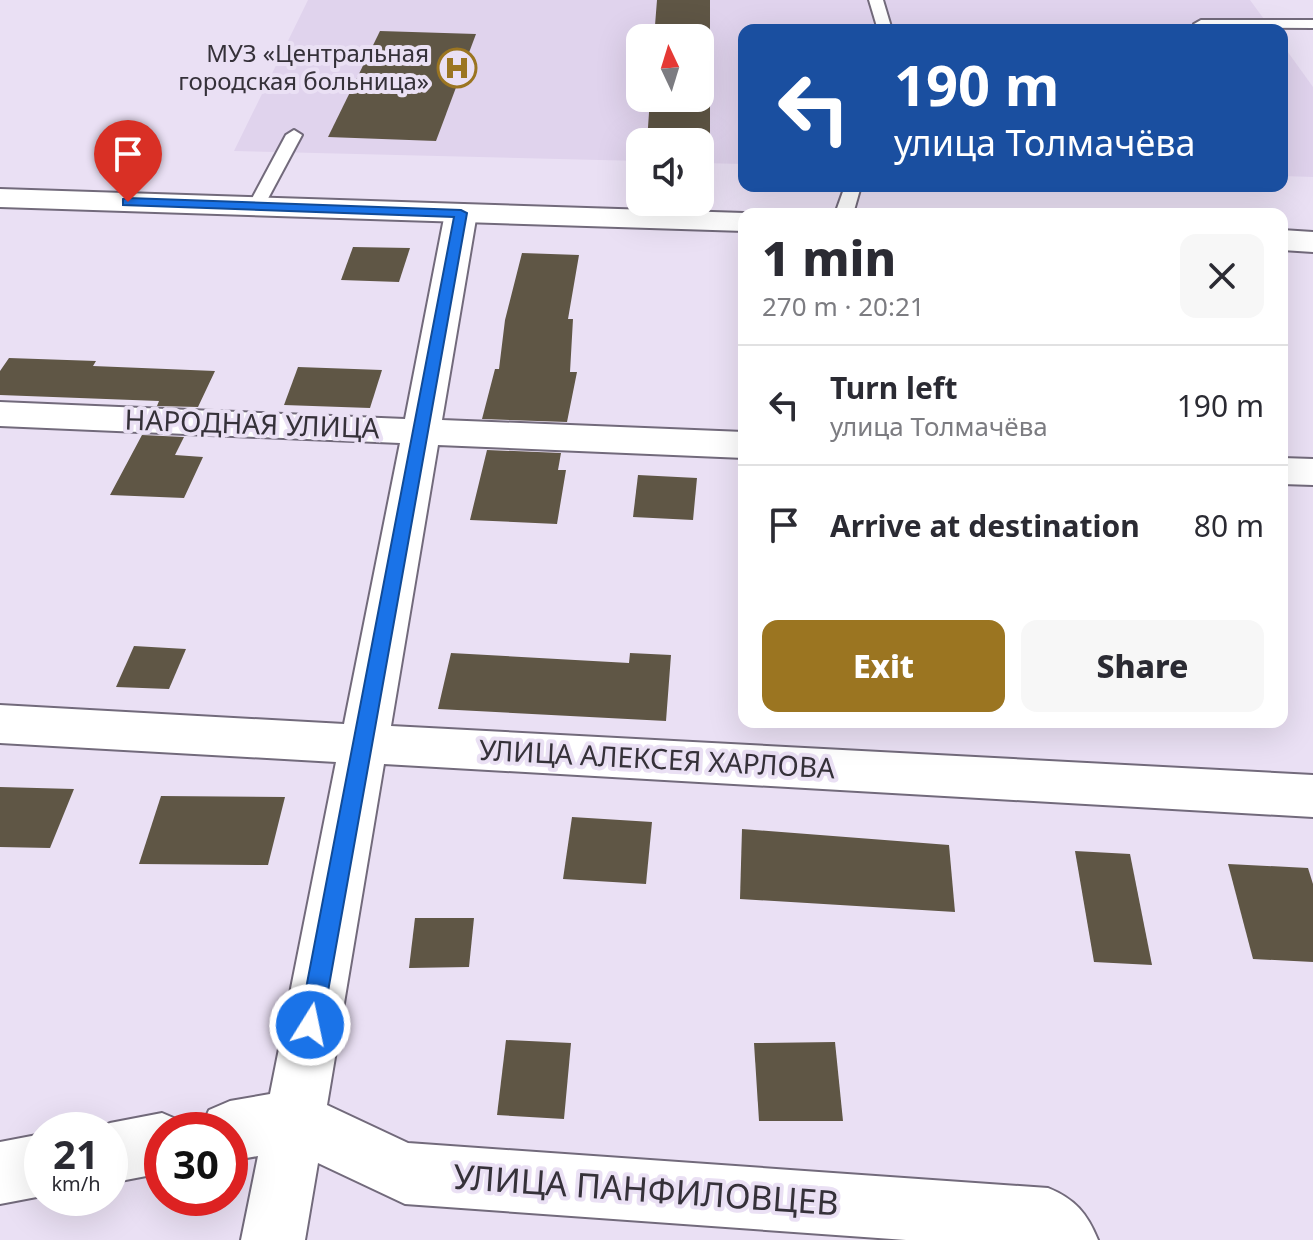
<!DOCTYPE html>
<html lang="en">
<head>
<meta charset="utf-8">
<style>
	:root { --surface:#fff; --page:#f7f7f7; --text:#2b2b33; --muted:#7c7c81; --line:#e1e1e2; --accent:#9b7521 }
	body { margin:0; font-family:"Noto Sans",sans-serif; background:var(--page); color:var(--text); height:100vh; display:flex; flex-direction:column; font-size:30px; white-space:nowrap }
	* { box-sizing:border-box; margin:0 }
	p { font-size:26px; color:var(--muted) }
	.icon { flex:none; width:44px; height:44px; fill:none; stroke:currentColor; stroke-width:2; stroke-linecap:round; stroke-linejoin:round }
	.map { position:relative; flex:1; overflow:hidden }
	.sheet { position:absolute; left:738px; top:208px; width:550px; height:520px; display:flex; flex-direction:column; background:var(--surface); border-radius:16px; box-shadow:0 8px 32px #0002 }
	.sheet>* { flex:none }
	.banner { position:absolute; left:738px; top:24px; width:550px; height:168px; border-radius:16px; box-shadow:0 8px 32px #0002; background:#1a4fa0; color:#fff; overflow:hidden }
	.needle { width:52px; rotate:356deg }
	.buttons { position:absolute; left:626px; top:24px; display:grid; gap:16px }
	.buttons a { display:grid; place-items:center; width:88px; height:88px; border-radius:16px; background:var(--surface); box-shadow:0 8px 32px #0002; font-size:40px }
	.speed { position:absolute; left:24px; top:1112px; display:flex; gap:16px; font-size:40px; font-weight:700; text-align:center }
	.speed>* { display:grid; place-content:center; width:104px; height:104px; border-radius:50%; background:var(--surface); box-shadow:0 8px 32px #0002; line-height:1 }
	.speed small { font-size:20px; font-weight:400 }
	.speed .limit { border:12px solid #d22; background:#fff; color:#111 }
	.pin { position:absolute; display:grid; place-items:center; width:68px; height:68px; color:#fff; margin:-82px -34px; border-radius:50% 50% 50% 0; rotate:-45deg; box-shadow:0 0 8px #0007 }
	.pin .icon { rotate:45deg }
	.me { position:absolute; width:88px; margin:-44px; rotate:10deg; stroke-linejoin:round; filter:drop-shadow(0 0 6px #0008) }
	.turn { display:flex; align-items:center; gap:28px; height:168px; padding:0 24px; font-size:36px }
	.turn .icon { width:104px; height:104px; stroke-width:2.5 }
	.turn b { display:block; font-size:56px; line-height:68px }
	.round { display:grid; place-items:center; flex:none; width:84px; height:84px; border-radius:16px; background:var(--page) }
	.headline { display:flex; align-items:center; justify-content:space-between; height:136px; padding:0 24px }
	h1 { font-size:48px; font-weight:800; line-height:60px }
	.action { display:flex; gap:16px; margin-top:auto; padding:16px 24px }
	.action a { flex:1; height:92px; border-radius:16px; background:var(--accent); color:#fff; font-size:32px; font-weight:800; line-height:92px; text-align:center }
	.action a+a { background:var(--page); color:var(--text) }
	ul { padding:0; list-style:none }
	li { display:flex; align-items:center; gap:24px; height:120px; padding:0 24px; border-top:2px solid var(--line) }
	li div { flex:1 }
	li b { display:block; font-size:30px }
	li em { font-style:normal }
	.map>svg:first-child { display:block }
</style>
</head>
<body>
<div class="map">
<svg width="1313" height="1240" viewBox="0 0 1313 1240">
	<rect width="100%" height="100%" fill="#eae0f4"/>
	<g fill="#e0d3ed" fill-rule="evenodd">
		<path d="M308,0H1250L1272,30H744V164L700,163V142H640V161L234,151ZM640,38H700V98H640Z"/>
		<polygon points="1282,44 1313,87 1313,177 1282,176"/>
	</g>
	<g fill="#5f5645">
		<polygon points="657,0 710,0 710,142 647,142 650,98 700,98 700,38 654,38"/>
		<polygon points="380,31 476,34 436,141 328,137"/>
		<polygon points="353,247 410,248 399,282 341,280"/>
		<polygon points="522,253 579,255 568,319 573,319 570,372 577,372 567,422 482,419 495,369 499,369 505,320"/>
		<polygon points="9,358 96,361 93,366 215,371 198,407 157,406 159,401 0,395 0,371"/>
		<polygon points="298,367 382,370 370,408 284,405"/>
		<polygon points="142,435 184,437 175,455 203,457 184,498 110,495"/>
		<polygon points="487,450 561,453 558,470 566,470 557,524 470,520"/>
		<polygon points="638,475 697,478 693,520 633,517"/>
		<polygon points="134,646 186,649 169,689 116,687"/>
		<polygon points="451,653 629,663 630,653 671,655 666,721 438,709"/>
		<polygon points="0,787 74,789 50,848 0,847"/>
		<polygon points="161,796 285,797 268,865 139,864"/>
		<polygon points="572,817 652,822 646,884 563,879"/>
		<polygon points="742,829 949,845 955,912 740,899"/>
		<polygon points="1075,851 1130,854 1152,965 1094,962"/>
		<polygon points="1228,864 1308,868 1313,884 1313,962 1253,959"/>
		<polygon points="415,918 474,918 469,967 409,968"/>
		<polygon points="506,1040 571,1043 564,1119 497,1115"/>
		<polygon points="835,1042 843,1121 759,1121 754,1043"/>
	</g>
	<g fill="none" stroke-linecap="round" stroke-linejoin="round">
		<g stroke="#726a7b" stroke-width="4">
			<g id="lane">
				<polygon points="869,0 883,0 892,30 878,30"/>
				<polygon points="1201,20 1313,20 1313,28 1196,27 1194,24"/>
				<polygon points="294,130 302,135 264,206 256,211 250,210 248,206 286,135"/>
				<polygon points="845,186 861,186 853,214 835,214"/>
			</g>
		</g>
		<g stroke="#726a7b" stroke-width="4">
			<g id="street">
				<path d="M461,204L472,206L477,213L442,420L744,432V458L438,445L391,726L1313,775V817L384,764L327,1105L408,1143L1048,1188C1075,1199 1087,1213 1098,1240H906L405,1204L318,1163L305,1240H241L258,1156L230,1161V1130H200L209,1110L230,1101L270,1094L336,762L0,743V705L344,724L400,443L0,426V402L405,419L445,213L450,206Z"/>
				<polygon points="1282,458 1313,459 1313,485 1282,484"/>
				<polygon points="162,1113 183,1122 187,1130 162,1130 162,1173 110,1183 110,1130 92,1130 110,1123"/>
				<polygon points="42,1134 42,1196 0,1204 0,1142"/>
			</g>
		</g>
		<g stroke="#726a7b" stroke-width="4">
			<g id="secondary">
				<polygon points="0,189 744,213 750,214 744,214 744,231 0,207"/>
				<polygon points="1282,230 1313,232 1313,252 1282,250"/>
			</g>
		</g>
		<use href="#lane" fill="#fff" fill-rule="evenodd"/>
		<use href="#street" fill="#fff" fill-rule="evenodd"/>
		<use href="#secondary" fill="#fff" fill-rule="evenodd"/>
	</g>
	<polygon fill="#1a73e8" stroke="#114b97" stroke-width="2" points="128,198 461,210 467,213 322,1025 319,1033 310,1037 302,1033 299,1025 454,217 123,205 123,199"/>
	<defs>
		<g id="hospital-ring" transform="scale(2)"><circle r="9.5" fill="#eae0f4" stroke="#9b7521" stroke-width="1.5"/><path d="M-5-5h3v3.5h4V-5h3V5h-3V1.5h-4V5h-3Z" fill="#9b7521"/></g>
	</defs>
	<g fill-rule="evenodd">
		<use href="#hospital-ring" x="457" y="68"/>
	</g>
	<g text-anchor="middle" stroke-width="8" stroke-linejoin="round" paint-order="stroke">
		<g font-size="24" fill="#353139" stroke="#eae0f4" text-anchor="end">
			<text x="429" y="62">МУЗ «Центральная<tspan x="429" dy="28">городская больница»</tspan></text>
		</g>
		<g font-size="28" fill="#353139" stroke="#eae0f4">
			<text transform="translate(252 424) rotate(2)" y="10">НАРОДНАЯ УЛИЦА</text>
			<text transform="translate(657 759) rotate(3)" y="10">УЛИЦА АЛЕКСЕЯ ХАРЛОВА</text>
		</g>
		<g font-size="34" fill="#353139" stroke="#eae0f4">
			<text transform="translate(646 1190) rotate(4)" y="12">УЛИЦА ПАНФИЛОВЦЕВ</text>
		</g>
	</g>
</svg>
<div class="buttons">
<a><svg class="needle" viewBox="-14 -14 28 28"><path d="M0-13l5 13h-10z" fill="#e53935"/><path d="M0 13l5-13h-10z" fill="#7c7c81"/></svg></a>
<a><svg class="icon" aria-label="sound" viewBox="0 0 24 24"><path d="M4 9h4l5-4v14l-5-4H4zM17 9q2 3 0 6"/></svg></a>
</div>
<div class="speed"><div>21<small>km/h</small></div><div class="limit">30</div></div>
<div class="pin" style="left:128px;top:202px;background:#d93025"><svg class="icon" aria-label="arrive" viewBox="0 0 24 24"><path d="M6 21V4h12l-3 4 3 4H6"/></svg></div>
<svg class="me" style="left:310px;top:1025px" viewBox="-20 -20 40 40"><circle r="17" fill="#1a73e8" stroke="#fff" stroke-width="3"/><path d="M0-11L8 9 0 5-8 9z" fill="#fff"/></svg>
<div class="banner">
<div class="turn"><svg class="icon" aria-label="left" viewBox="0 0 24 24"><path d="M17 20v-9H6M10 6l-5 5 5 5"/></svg><div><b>190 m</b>улица Толмачёва</div></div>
</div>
<section class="sheet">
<div class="headline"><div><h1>1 min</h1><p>270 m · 20:21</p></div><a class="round"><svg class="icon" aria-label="close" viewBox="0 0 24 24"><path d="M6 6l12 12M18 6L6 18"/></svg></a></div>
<ul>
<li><svg class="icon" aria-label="left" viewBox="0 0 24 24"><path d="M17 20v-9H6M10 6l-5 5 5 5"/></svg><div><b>Turn left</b><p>улица Толмачёва</p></div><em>190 m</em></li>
<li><svg class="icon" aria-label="arrive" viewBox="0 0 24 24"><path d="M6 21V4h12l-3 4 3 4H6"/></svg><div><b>Arrive at destination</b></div><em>80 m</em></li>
</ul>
<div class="action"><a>Exit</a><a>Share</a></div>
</section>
</div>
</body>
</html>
